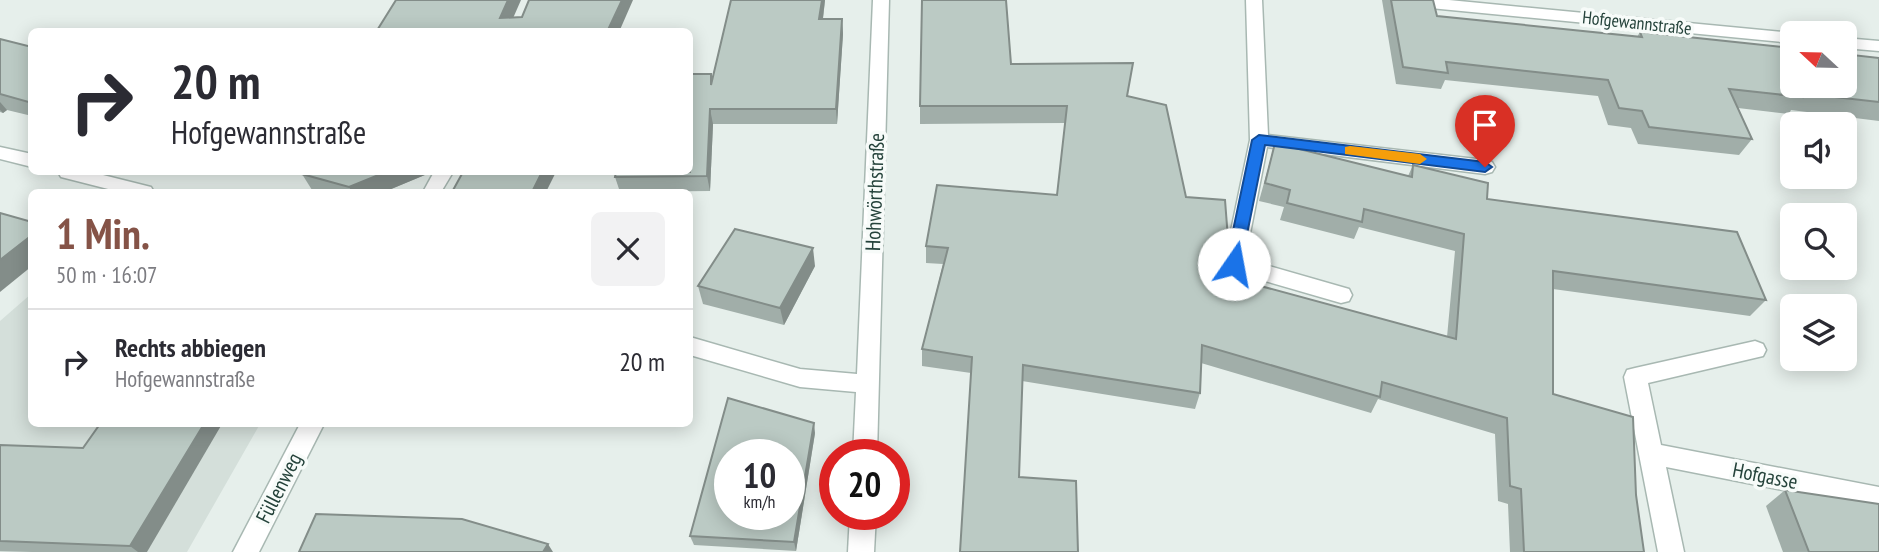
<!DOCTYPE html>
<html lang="de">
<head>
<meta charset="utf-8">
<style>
	:root { --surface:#fff; --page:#f2f2f3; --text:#2b2b33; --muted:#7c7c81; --line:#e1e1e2; --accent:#855347 }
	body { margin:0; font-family:"PT Sans Narrow",sans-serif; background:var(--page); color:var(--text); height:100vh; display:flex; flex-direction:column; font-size:26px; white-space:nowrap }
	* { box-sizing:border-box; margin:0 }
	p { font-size:23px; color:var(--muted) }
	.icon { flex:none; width:38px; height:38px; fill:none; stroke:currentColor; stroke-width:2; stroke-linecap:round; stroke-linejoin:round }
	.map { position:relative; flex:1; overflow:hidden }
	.details { position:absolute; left:28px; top:189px; width:665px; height:238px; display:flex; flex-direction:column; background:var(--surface); border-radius:10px; box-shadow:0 4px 18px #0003 }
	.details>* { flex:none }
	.banner { position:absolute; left:28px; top:28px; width:665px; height:147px; border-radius:10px; box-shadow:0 4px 18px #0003; background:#fff; color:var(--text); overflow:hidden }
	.needle { width:46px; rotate:292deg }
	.controls { position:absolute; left:1780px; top:21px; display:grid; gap:14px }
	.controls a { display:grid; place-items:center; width:77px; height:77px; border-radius:10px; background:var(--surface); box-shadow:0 4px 18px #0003; font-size:35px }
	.speed { position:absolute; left:714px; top:439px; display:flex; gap:14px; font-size:35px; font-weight:700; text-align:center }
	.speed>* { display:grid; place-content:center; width:91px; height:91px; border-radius:50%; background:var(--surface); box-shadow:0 4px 18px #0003; line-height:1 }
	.speed small { font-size:18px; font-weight:400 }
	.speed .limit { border:10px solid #d22; background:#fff; color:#111 }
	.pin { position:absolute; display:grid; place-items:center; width:60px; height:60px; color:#fff; margin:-72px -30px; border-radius:50% 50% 50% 0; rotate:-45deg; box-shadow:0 0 7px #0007 }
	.pin .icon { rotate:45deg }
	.me { position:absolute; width:77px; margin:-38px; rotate:12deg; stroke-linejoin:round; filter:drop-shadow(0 0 5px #0008) }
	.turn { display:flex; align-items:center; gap:24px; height:147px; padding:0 28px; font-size:32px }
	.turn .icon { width:91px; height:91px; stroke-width:2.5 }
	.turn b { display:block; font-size:49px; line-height:60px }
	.round { display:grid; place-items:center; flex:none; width:74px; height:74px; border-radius:10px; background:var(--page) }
	.overview { display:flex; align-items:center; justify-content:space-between; height:119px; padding:0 28px }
	h1 { font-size:42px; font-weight:600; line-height:52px; color:var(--accent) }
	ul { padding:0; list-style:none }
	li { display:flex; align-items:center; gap:21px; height:105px; padding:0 28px; border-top:2px solid var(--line) }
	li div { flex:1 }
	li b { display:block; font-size:26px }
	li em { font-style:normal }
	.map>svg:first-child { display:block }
</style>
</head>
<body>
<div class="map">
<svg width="1879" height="552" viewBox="0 0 1879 552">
	<rect width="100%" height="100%" fill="#e6efeb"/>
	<polygon fill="#d4dfda" points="31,294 32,424 260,424 187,552 0,552 0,321"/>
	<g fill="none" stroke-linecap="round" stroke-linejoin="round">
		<g stroke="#a8b8b2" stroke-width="3">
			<g id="minor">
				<polygon points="873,0 889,0 877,455 853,455 856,392 800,387 690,355 690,337 800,369 857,374"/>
				<polygon points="1246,0 1262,0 1268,135 1485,160 1492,162 1495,167 1492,172 1485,174 1267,147 1245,259 1349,289 1352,295 1349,301 1341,303 1234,272 1227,269 1224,264 1250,140"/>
				<polygon points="1391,0 1449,0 1793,33 1792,43 1399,5"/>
				<polygon points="1844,38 1879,41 1879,51 1844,48"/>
				<polygon points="0,147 32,154 32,167 0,159"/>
				<polygon points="58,172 91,172 151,187 154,192 120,192 61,177"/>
				<polygon points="434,172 453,172 441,192 423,192"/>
				<polygon points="1755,341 1763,344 1766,350 1763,356 1648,383 1661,445 1879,487 1879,509 1666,467 1684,552 1658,552 1624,377 1627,370 1635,368"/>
				<polygon points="300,424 324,424 259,552 233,552"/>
				<polygon points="850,514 876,514 874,552 848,552"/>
			</g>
		</g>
		<use href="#minor" fill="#fff" fill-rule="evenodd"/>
	</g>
	<g fill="#a1aea9">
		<polygon points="731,0 825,0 823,19 842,19 843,34 837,124 713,124 710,191 620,192 615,177 711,74 712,79"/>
		<polygon points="1382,0 1433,0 1437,16 1637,37 1640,32 1879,58 1879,121 1791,110 1789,114 1738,108 1752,139 1739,155 1638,144 1631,128 1608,125 1598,96 1445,80 1441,89 1396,84"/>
		<polygon points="0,39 32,47 32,116 7,110 3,113 0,112"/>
		<polygon points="1011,64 1127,96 1186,197 1231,278 1447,337 1455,251 1359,227 1354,239 1280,220 1284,207 1259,201 1275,143 1408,176 1413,165 1487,199 1766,300 1750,316 1553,289 1553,394 1636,495 1644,552 1510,552 1508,504 1498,501 1495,434 1378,399 1371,413 1201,363 1200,393 1195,409 1022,381 960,552 971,373 922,366 922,349 943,264 926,263 926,246 1057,195 1065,123 920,124 920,106"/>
		<polygon points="432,172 384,192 320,192 312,190 302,174"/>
		<polygon points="815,266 784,325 703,304 698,286"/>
		<polygon points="815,433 796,551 694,545 690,536"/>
		<polygon points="0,445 147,552 32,552 0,551"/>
		<polygon points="1785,490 1879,552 1783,552 1766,506"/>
	</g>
	<g fill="#838d89">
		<polygon points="508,0 521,0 507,32 500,18"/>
		<polygon points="622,0 633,0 619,32 607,32"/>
		<polygon points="822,0 825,0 821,34 819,19"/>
		<polygon points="842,19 843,34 837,124 836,109"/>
		<polygon points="0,102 7,110 3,113 0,110"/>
		<polygon points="710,109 713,124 710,191 707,176"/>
		<polygon points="386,172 432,172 384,192 352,192 349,187"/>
		<polygon points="542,172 556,172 546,192 532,192"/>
		<polygon points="32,235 32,266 0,292 0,260"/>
		<polygon points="813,248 815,266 784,325 780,308"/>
		<polygon points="814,423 815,433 796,551 794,542"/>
		<polygon points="204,424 222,424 147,552 138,552 130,546"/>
		<polygon points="548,544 553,552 543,552"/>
	</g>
	<g fill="#bbcac4" stroke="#838d89" stroke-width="2" fill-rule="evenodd">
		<polygon points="396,0 508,0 500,18 522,17 529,0 622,0 607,32 376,32"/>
		<polygon points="731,0 822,0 819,19 842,19 836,109 710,109 707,176 615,177 616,172 690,172 690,74 711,74 711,85"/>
		<polygon points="922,0 1006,0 1011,64 1133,63 1127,96 1166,105 1186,197 1225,200 1231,278 1456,339 1464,234 1364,209 1362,222 1287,203 1290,190 1265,183 1275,143 1412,177 1413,165 1488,183 1487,199 1737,232 1766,300 1553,271 1553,394 1633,417 1636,495 1644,552 1524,552 1521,489 1510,486 1507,418 1382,382 1380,397 1202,345 1200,393 1023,365 1019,477 1076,481 1078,552 960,552 972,357 922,349 948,248 926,246 937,185 1057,195 1067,106 920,106"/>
		<polygon points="1391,0 1433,0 1437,16 1642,37 1640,32 1792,48 1792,86 1844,86 1844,54 1879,58 1879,102 1799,93 1802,97 1729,89 1752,139 1649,127 1642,111 1619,108 1608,80 1446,62 1448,73 1403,67"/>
		<polygon points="0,39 32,47 32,103 0,94"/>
		<polygon points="303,172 386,172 349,187 302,174"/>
		<polygon points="463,172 542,172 532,192 452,192"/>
		<polygon points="0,213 32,222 32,235 0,260"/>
		<polygon points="735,229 813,248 780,308 698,286"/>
		<path d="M728,398L814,423L794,542L690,536ZM730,455H789V514H730Z"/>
		<polygon points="100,424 204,424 130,546 0,541 0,445 83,448"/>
		<polygon points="1785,490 1879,504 1879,552 1809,552"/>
		<polygon points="316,514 462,519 548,544 543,552 299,552"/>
	</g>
	<polygon fill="#1a73e8" stroke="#114b97" stroke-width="2" points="1259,135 1485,162 1492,167 1485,172 1265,145 1241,264 1234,270 1226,264 1252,140"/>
	<polygon fill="#f59e0b" points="1350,146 1420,154 1427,159 1420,164 1345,154 1345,147"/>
	<g text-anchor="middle" stroke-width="7" stroke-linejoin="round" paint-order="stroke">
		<g font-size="18" fill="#24423a" stroke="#f7fbf9">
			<text transform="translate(1637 23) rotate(6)" y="6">Hofgewannstraße</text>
		</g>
		<g font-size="21" fill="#24423a" stroke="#f7fbf9">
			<text transform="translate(875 192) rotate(-88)" y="7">Hohwörthstraße</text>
			<text transform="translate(1765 476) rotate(11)" y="7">Hofgasse</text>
			<text transform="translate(279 488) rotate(-63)" y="7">Füllenweg</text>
		</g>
	</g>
</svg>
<div class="controls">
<a><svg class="needle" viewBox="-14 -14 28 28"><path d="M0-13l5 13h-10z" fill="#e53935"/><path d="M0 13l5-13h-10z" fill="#7c7c81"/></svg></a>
<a><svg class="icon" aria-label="sound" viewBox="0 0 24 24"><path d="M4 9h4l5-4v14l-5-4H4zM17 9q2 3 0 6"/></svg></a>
<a><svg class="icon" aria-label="search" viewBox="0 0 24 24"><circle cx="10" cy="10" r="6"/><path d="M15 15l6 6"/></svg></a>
<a><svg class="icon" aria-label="layers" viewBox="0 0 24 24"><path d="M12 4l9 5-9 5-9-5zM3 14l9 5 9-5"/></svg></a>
</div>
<div class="speed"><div>10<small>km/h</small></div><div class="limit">20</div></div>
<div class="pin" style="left:1485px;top:167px;background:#d93025"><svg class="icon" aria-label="arrive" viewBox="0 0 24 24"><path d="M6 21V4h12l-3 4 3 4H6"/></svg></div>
<svg class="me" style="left:1234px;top:264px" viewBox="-20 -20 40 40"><circle r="19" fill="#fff"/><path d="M0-13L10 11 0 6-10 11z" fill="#1a73e8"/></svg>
<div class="banner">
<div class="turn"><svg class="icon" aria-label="right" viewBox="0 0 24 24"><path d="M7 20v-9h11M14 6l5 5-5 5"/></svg><div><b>20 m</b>Hofgewannstraße</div></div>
</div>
<section class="details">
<div class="overview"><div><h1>1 Min.</h1><p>50 m · 16:07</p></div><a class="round"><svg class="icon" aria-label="close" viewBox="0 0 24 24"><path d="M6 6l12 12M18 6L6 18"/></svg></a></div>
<ul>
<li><svg class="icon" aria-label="right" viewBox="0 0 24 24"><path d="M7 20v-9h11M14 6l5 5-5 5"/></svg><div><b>Rechts abbiegen</b><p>Hofgewannstraße</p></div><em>20 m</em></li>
</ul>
</section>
</div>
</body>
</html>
